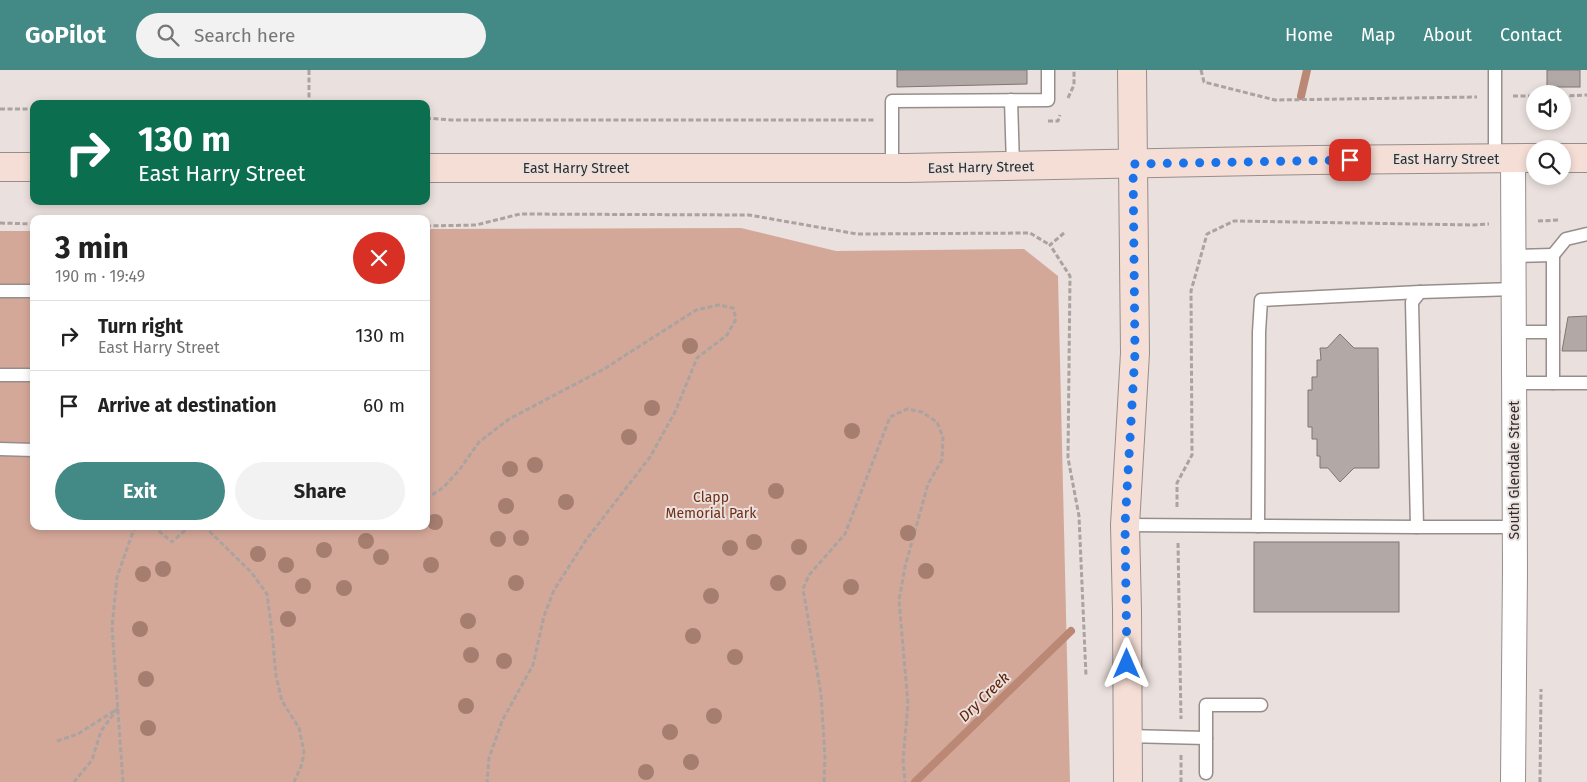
<!DOCTYPE html>
<html lang="en">
<head>
<meta charset="utf-8">
<style>
	:root { --surface:#fff; --page:#f2f2f2; --text:#222; --muted:#767676; --line:#e0e0e0; --accent:#438a86 }
	body { margin:0; font-family:"Fira Sans",sans-serif; background:var(--page); color:var(--text); height:100vh; display:flex; flex-direction:column; font-size:19px; white-space:nowrap }
	* { box-sizing:border-box; margin:0 }
	p { font-size:16px; color:var(--muted) }
	.icon { flex:none; width:28px; height:28px; fill:none; stroke:currentColor; stroke-width:2; stroke-linecap:round; stroke-linejoin:round }
	.map { position:relative; flex:1; overflow:hidden }
	.drawer { position:absolute; left:30px; top:145px; width:400px; height:315px; display:flex; flex-direction:column; background:var(--surface); border-radius:10px; box-shadow:0 2px 8px #0003 }
	.drawer>* { flex:none }
	.guide { position:absolute; left:30px; top:30px; width:400px; height:105px; border-radius:10px; box-shadow:0 2px 8px #0003; background:#0b6e4f; color:#fff; overflow:hidden }
	.fabs { position:absolute; left:1526px; top:15px; display:grid; gap:10px }
	.fabs a { display:grid; place-items:center; width:45px; height:45px; border-radius:50%; background:var(--surface); box-shadow:0 2px 8px #0003; font-size:25px }
	.pin { position:absolute; display:grid; place-items:center; width:42px; height:42px; color:#fff; margin:-21px; border-radius:10px; box-shadow:0 2px 8px #0006 }
	.me { position:absolute; width:55px; margin:-28px; rotate:0deg; stroke-linejoin:round; filter:drop-shadow(0 0 4px #0008) }
	.turn { display:flex; align-items:center; gap:18px; height:105px; padding:0 25px; font-size:22px }
	.turn .icon { width:65px; height:65px; stroke-width:2.5 }
	.turn b { display:block; font-size:35px; line-height:42px }
	.round { display:grid; place-items:center; flex:none; width:52px; height:52px; border-radius:26px; background:var(--page) }
	.overview { display:flex; align-items:center; justify-content:space-between; height:85px; padding:0 25px }
	h1 { font-size:30px; font-weight:700; line-height:38px }
	.button { display:flex; gap:10px; margin-top:auto; padding:10px 25px }
	.button a { flex:1; height:58px; border-radius:30px; background:var(--accent); color:#fff; font-size:20px; font-weight:700; line-height:58px; text-align:center }
	.button a+a { background:var(--page); color:var(--text) }
	ul { padding:0; list-style:none }
	li { display:flex; align-items:center; gap:15px; height:70px; padding:0 25px; border-top:1px solid var(--line) }
	li div { flex:1 }
	li b { display:block; font-size:19px }
	li em { font-style:normal }
	header { display:flex; align-items:center; gap:30px; box-sizing:border-box; height:70px; padding:0 25px; background:var(--accent); color:#fff }
	header strong { font-size:24px }
	nav { display:flex; gap:28px; margin-inline-start:auto; font-size:18px }
	.search { width:350px; height:45px; background:var(--page); display:flex; align-items:center; gap:12px; box-sizing:border-box; padding:0 18px; border-radius:28px; color:var(--muted); font-size:19px }
	.map>svg:first-child { display:block }
</style>
</head>
<body>
<header>
<strong>GoPilot</strong>
<div class="search"><svg class="icon" aria-label="search" viewBox="0 0 24 24"><circle cx="10" cy="10" r="6"/><path d="M15 15l6 6"/></svg>Search here</div>
<nav><a>Home</a><a>Map</a><a>About</a><a>Contact</a></nav>
</header>
<div class="map">
<svg width="1587" height="712" viewBox="0 0 1587 712">
	<rect width="100%" height="100%" fill="#eae0dd"/>
	<polygon fill="#d4a899" points="741,158 836,181 1024,179 1058,206 1070,712 0,712 0,161 34,161 34,456 426,456 426,159"/>
	<g fill="none" stroke-linecap="round" stroke-linejoin="round">
		<g stroke="#bb8876" stroke-width="8">
			<polyline points="1301,26 1307,0"/>
			<polyline points="915,712 1071,561"/>
		</g>
	</g>
	<g fill="#b2a9a6" stroke="#7f7774">
		<polygon points="897,0 1027,0 1027,14 897,17"/>
		<rect x="1547" y="0" width="33" height="17"/>
		<polygon points="1587,246 1587,281 1562,281 1568,247"/>
		<polygon points="1340,264 1354,278 1378,278 1379,398 1354,398 1340,412 1328,398 1320,398 1320,386 1317,386 1317,369 1312,369 1312,357 1308,357 1308,320 1312,320 1312,307 1317,307 1317,290 1321,290 1320,278 1327,278"/>
		<rect x="1254" y="472" width="145" height="70"/>
	</g>
	<g fill="none" stroke-linecap="round" stroke-linejoin="round">
		<g stroke="#978e8b" stroke-width="15">
			<g id="lane">
				<polyline points="1011,30 1013,96"/>
				<polyline points="1495,88 1495,0"/>
				<polyline points="892,98 892,31 1048,30 1048,0"/>
				<polyline points="1553,185 1566,169 1587,164"/>
				<polyline points="1513,186 1553,185 1553,262 1514,262"/>
				<polyline points="0,221 34,221"/>
				<polyline points="1553,262 1553,313"/>
				<polyline points="0,305 34,305"/>
				<polyline points="1514,313 1587,313"/>
				<polyline points="0,379 34,380"/>
				<polyline points="1125,455 1417,457 1412,232 1420,222 1514,219"/>
				<polyline points="1258,456 1259,262 1261,230 1420,222"/>
				<polyline points="1417,457 1515,457"/>
				<polyline points="1127,666 1206,668 1206,635 1261,635"/>
				<polyline points="1206,668 1206,703"/>
			</g>
		</g>
		<g stroke="#978e8b" stroke-width="26">
			<polyline id="street" points="1513,88 1515,500 1513,712"/>
		</g>
		<g stroke="#978e8b" stroke-width="30">
			<g id="secondary">
				<polyline points="1562,88 1587,88"/>
				<polyline points="0,97 34,97"/>
				<polyline points="426,98 906,98 1314,90 1535,88"/>
				<polyline points="1128,712 1127,540 1125,455 1135,283 1132,0"/>
			</g>
		</g>
		<g stroke="#aaa3a0" stroke-width="3" stroke-dasharray="5 2.5" stroke-linecap="butt">
			<polyline points="309,0 309,34"/>
			<polyline points="1201,0 1204,12 1275,30 1477,27"/>
			<polyline points="1513,26 1535,26"/>
			<polyline points="1562,26 1587,25"/>
			<polyline points="1068,28 1074,15 1074,0"/>
			<polyline points="0,39 34,39"/>
			<polyline points="426,48 451,50 874,50"/>
			<polyline points="1048,51 1058,51 1060,45"/>
			<polyline points="1538,151 1559,150"/>
			<polyline points="0,153 34,154"/>
			<polyline points="426,156 476,155 520,144 749,145 857,164 1030,163 1050,175"/>
			<polyline points="1064,163 1050,175 1070,206 1068,388 1079,446 1086,606"/>
			<polyline points="426,429 444,417 460,399 479,372 509,349 604,299 696,240 719,235 733,238 736,249 727,265 697,288 675,342 650,387 586,470 554,520 544,546 533,595 502,651 489,688 487,712"/>
			<polyline points="1177,437 1177,413 1192,385 1191,221 1207,164 1234,151 1474,155 1489,154"/>
			<polyline points="153,456 172,472 190,456"/>
			<polyline points="204,456 251,502 267,524 272,562 276,606 282,631 299,658 304,682 302,694 294,712"/>
			<polyline points="1178,473 1181,649"/>
			<polyline points="57,671 78,664 117,639 101,661 92,690 74,712"/>
			<polyline points="1181,685 1181,712"/>
			<polyline points="123,712 112,557 117,507 134,459 137,456"/>
			<polyline points="824,712 825,687 821,624 803,519 809,505 845,464 890,347 907,339 922,342 937,352 943,367 942,390 928,414 905,497 899,530 908,634 903,690 905,712"/>
			<polyline points="1540,712 1541,619"/>
		</g>
		<use href="#lane" stroke="#fff" stroke-width="12"/>
		<use href="#street" stroke="#fff" stroke-width="24"/>
		<use href="#secondary" stroke="#f5ded5" stroke-width="28"/>
	</g>
	<g fill="#a67e70">
		<circle cx="690" cy="276" r="8"/>
		<circle cx="652" cy="338" r="8"/>
		<circle cx="852" cy="361" r="8"/>
		<circle cx="629" cy="367" r="8"/>
		<circle cx="535" cy="395" r="8"/>
		<circle cx="510" cy="399" r="8"/>
		<circle cx="776" cy="421" r="8"/>
		<circle cx="566" cy="432" r="8"/>
		<circle cx="506" cy="436" r="8"/>
		<circle cx="435" cy="452" r="8"/>
		<circle cx="908" cy="463" r="8"/>
		<circle cx="521" cy="468" r="8"/>
		<circle cx="498" cy="469" r="8"/>
		<circle cx="366" cy="471" r="8"/>
		<circle cx="754" cy="472" r="8"/>
		<circle cx="799" cy="477" r="8"/>
		<circle cx="730" cy="478" r="8"/>
		<circle cx="324" cy="480" r="8"/>
		<circle cx="258" cy="484" r="8"/>
		<circle cx="381" cy="487" r="8"/>
		<circle cx="286" cy="495" r="8"/>
		<circle cx="431" cy="495" r="8"/>
		<circle cx="163" cy="499" r="8"/>
		<circle cx="926" cy="501" r="8"/>
		<circle cx="143" cy="504" r="8"/>
		<circle cx="516" cy="513" r="8"/>
		<circle cx="778" cy="513" r="8"/>
		<circle cx="303" cy="516" r="8"/>
		<circle cx="851" cy="517" r="8"/>
		<circle cx="344" cy="518" r="8"/>
		<circle cx="711" cy="526" r="8"/>
		<circle cx="288" cy="549" r="8"/>
		<circle cx="468" cy="551" r="8"/>
		<circle cx="140" cy="559" r="8"/>
		<circle cx="693" cy="566" r="8"/>
		<circle cx="471" cy="585" r="8"/>
		<circle cx="735" cy="587" r="8"/>
		<circle cx="504" cy="591" r="8"/>
		<circle cx="146" cy="609" r="8"/>
		<circle cx="466" cy="636" r="8"/>
		<circle cx="714" cy="646" r="8"/>
		<circle cx="148" cy="658" r="8"/>
		<circle cx="670" cy="662" r="8"/>
		<circle cx="691" cy="692" r="8"/>
		<circle cx="646" cy="702" r="8"/>
	</g>
	<g fill="none" stroke-linecap="round" stroke-linejoin="round">
		<polyline stroke="#1a73e8" stroke-width="9" stroke-dasharray="0 16.2" points="1127,594 1125,455 1135,283 1133,94 1350,90"/>
	</g>
	<g text-anchor="middle" stroke-width="4" stroke-linejoin="round" paint-order="stroke">
		<g font-size="14" fill="#2f2c2b" stroke="#eae0dd">
			<text x="1446" y="94">East Harry Street</text>
			<text transform="translate(981 97) rotate(-1)" y="5">East Harry Street</text>
			<text x="576" y="103">East Harry Street</text>
			<text transform="translate(1514 400) rotate(-90)" y="5">South Glendale Street</text>
		</g>
		<g font-size="14" fill="#6f2e16" stroke="#eae0dd">
			<text x="711" y="432">Clapp<tspan x="711" dy="16">Memorial Park</tspan></text>
		</g>
		<g font-size="15" font-style="italic" fill="#612208" stroke="#eae0dd">
			<text transform="translate(984 627) rotate(-44)" y="5">Dry Creek</text>
		</g>
	</g>
</svg>
<div class="fabs">
<a><svg class="icon" aria-label="sound" viewBox="0 0 24 24"><path d="M4 9h4l5-4v14l-5-4H4zM17 9q2 3 0 6"/></svg></a>
<a><svg class="icon" aria-label="search" viewBox="0 0 24 24"><circle cx="10" cy="10" r="6"/><path d="M15 15l6 6"/></svg></a>
</div>
<div class="pin" style="left:1350px;top:90px;background:#d93025"><svg class="icon" aria-label="arrive" viewBox="0 0 24 24"><path d="M6 21V4h12l-3 4 3 4H6"/></svg></div>
<svg class="me" style="left:1127px;top:594px" viewBox="-20 -20 40 40"><path d="M0-17L14 15 0 8-14 15z" fill="#1a73e8" stroke="#fff" stroke-width="4"/></svg>
<div class="guide">
<div class="turn"><svg class="icon" aria-label="right" viewBox="0 0 24 24"><path d="M7 20v-9h11M14 6l5 5-5 5"/></svg><div><b>130 m</b>East Harry Street</div></div>
</div>
<section class="drawer">
<div class="overview"><div><h1>3 min</h1><p>190 m · 19:49</p></div><a class="round" style="background:#d93025;color:#fff"><svg class="icon" aria-label="close" viewBox="0 0 24 24"><path d="M6 6l12 12M18 6L6 18"/></svg></a></div>
<ul>
<li><svg class="icon" aria-label="right" viewBox="0 0 24 24"><path d="M7 20v-9h11M14 6l5 5-5 5"/></svg><div><b>Turn right</b><p>East Harry Street</p></div><em>130 m</em></li>
<li><svg class="icon" aria-label="arrive" viewBox="0 0 24 24"><path d="M6 21V4h12l-3 4 3 4H6"/></svg><div><b>Arrive at destination</b></div><em>60 m</em></li>
</ul>
<div class="button"><a>Exit</a><a>Share</a></div>
</section>
</div>
</body>
</html>
